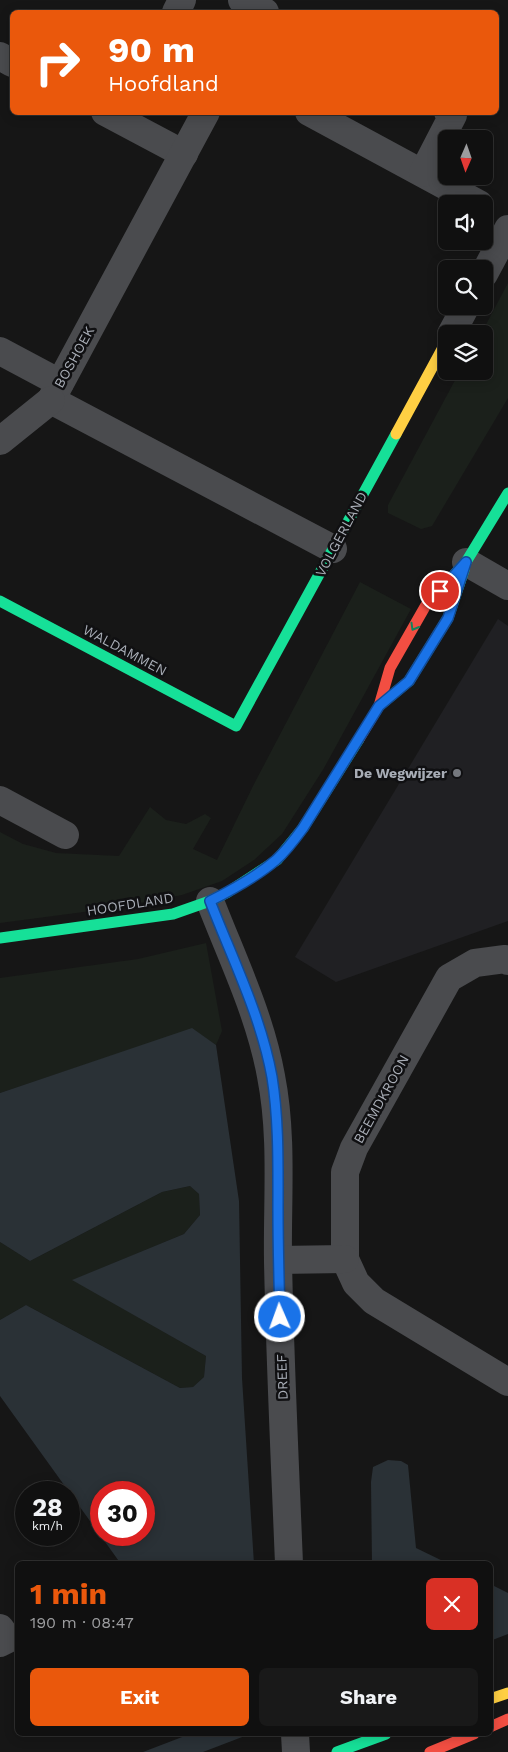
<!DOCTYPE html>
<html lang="en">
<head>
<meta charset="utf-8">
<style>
	:root { --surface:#101010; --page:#191919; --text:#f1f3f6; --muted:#9c9d9f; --line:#303030; --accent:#ea580c }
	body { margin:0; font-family:"Work Sans",sans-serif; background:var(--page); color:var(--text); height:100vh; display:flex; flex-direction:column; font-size:19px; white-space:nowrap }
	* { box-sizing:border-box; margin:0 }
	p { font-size:16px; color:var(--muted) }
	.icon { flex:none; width:28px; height:28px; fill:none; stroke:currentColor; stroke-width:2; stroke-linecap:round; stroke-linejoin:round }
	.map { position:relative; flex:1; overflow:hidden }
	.drawer { position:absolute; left:15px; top:1561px; width:478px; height:175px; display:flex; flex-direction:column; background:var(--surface); border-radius:8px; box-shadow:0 2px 12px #0003,0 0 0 1px var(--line) }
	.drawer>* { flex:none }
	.hud { position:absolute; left:10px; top:10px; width:489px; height:105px; border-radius:8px; box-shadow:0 2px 12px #0003,0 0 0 1px var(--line); background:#ea580c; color:#fff; overflow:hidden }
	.needle { width:32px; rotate:182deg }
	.fabs { position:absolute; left:438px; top:130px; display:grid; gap:10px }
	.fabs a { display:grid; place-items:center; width:55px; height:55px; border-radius:8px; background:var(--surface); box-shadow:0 2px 12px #0003,0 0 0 1px var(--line); font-size:25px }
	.speed { position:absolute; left:15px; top:1481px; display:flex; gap:10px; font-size:25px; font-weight:700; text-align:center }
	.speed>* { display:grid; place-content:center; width:65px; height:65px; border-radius:50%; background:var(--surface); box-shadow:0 2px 12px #0003,0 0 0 1px var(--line); line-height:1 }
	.speed small { font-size:12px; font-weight:400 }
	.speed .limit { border:8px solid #d22; background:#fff; color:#111 }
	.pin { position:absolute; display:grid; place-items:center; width:42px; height:42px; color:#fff; margin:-21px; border:2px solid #fff; border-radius:50%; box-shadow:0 1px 5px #0007 }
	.me { position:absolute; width:55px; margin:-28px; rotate:358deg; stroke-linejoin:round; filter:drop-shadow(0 0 4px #0008) }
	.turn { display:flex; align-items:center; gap:18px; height:105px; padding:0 15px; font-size:22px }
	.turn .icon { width:65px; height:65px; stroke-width:2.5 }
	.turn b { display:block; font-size:35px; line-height:42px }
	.round { display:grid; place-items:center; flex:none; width:52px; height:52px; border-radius:8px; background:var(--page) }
	.head { display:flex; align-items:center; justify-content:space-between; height:85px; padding:0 15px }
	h1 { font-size:30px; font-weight:700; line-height:38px; color:var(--accent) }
	.cta { display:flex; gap:10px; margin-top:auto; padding:10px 15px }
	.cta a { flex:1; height:58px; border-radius:8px; background:var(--accent); color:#fff; font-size:20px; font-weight:700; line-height:58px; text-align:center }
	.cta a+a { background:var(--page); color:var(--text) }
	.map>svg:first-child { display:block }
</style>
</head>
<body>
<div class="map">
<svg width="508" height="1752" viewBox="0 0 508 1752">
	<rect width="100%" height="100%" fill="#161616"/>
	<polygon fill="#202023" points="498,619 508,626 508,921 336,982 295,957"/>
	<g fill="#1b201b">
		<polygon points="508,283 508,398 432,526 421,529 388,513 388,505 460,371 484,371 484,334 481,334"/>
		<polygon points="360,582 411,609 324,768 282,834 254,860 222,881 182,895 114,908 0,923 0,832 23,844 56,853 119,856 150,807 166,820 186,824 205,814 211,818 193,849 217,860 253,786"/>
		<polygon points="206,943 222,1031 216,1045 192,1029 0,1093 0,978 138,959"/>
		<polygon points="190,1186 199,1194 200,1215 184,1234 73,1280 206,1356 204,1377 193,1387 180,1388 26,1305 0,1320 0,1242 30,1261 162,1192"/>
	</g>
	<g fill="#2a3136" fill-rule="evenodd">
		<path d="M192,1028L216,1045L239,1201L242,1378L254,1564H121L0,1396V1320L26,1305L180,1388L193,1387L204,1377L206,1356L72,1280L184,1234L200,1215L199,1194L190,1186L162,1192L30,1261L0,1242V1093ZM101,1492H144V1535H101Z"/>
		<polygon points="388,1460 401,1461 408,1465 416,1548 449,1564 372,1564 371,1482 373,1467"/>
		<polygon points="490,1584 508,1593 508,1634 490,1641"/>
		<polygon points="190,1734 250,1734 203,1752 143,1752"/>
	</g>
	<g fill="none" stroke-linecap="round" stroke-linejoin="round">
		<g stroke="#4a4b4e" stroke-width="28">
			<polyline points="242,0 265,12"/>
			<polyline points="176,12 182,0"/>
			<polyline points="0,56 12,63"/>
			<polyline points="105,112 184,154"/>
			<polyline points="206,112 51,400 333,549"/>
			<polyline points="309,112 479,204"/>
			<polyline points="423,173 453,115 448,112"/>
			<polyline points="484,274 508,229"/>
			<polyline points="451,334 466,306"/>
			<polyline points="0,351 60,383"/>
			<polyline points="0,441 51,400"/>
			<polyline points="466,562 508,586"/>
			<polyline points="0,800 65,835"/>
			<path d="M210,901C232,958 260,1015 271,1076C283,1137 277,1200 278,1261C280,1362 285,1463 289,1564"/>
			<polyline points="508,961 505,959 475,963 449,978 354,1148 345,1172 345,1259 356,1283 374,1301 508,1382"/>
			<polyline points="278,1260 345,1259"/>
			<polyline points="0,1628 8,1639 0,1643"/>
			<polyline points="295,1734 296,1752"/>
		</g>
		<g stroke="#16e098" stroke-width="11">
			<polyline points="440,590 466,562 508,493"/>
			<polyline points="0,601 236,726 396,434"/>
			<polyline points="379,706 409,681 448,618 464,570"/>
			<polyline points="0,938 173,914 210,901 228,892 277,860 303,828 359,739"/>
			<polyline points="337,1752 386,1734"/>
		</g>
		<g stroke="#ffcf43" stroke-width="11">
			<polyline points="396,434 446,342"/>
			<polyline points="490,1699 508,1693"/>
		</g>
		<g stroke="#f24e42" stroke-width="11">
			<polyline points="359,739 379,706 390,668 426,605 440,590"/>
			<polyline points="490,1727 508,1719"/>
			<polyline points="430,1752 474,1734"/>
		</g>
	</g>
	<defs><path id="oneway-chevron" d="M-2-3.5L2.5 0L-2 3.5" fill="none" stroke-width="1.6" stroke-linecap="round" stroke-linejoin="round" transform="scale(1.25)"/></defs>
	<use stroke="#13825c" href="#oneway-chevron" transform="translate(414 627) rotate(120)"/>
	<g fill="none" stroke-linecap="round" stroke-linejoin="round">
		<g stroke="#114b97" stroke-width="12">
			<path id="route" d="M280,1317C279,1281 278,1246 278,1210C278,1166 279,1121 272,1077C261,1016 232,958 210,901C232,890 256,877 276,860C286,851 295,839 303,828L379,706L409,681L448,618L466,562L440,591"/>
		</g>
		<use href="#route" stroke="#1a73e8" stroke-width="9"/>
	</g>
	<circle fill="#75787e" stroke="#101012" stroke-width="2" cx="457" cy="773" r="5"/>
	<g text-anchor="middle" stroke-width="5" stroke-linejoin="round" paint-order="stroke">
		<g font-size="14" fill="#a8adb6" stroke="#101012">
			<text transform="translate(74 357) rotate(-61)" y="5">BOSHOEK</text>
			<text transform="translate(341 534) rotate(-62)" y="5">VOLGERLAND</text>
			<text transform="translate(125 650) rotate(28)" y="5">WALDAMMEN</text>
			<text transform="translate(130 904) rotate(-9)" y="5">HOOFDLAND</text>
			<text transform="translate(381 1099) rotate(-61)" y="5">BEEMDKROON</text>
			<text transform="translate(282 1377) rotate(-92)" y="5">DREEF</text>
		</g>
		<g font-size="14" font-weight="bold" fill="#a8adb6" stroke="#101012" text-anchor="end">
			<text x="447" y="778">De Wegwijzer</text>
		</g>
	</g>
</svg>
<div class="fabs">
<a><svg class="needle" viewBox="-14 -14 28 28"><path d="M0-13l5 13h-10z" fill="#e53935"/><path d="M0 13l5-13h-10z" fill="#9c9d9f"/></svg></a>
<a><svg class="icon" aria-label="sound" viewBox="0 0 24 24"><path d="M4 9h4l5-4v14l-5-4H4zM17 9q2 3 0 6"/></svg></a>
<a><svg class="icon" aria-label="search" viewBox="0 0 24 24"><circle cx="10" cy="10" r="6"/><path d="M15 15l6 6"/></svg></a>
<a><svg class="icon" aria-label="layers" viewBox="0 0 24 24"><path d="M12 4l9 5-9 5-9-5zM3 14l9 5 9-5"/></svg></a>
</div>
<div class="speed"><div>28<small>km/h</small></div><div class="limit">30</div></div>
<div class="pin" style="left:440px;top:591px;background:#d93025"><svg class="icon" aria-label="arrive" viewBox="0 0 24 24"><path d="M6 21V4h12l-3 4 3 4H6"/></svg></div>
<svg class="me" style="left:280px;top:1317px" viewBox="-20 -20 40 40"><circle r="17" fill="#1a73e8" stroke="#fff" stroke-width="3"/><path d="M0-11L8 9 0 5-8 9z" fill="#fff"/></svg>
<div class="hud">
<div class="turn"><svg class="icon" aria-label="right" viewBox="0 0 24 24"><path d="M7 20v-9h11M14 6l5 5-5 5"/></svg><div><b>90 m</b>Hoofdland</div></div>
</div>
<section class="drawer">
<div class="head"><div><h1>1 min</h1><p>190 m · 08:47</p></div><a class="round" style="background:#d93025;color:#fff"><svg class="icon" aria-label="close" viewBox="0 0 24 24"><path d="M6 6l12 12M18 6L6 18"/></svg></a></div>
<div class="cta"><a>Exit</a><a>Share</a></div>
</section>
</div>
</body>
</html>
